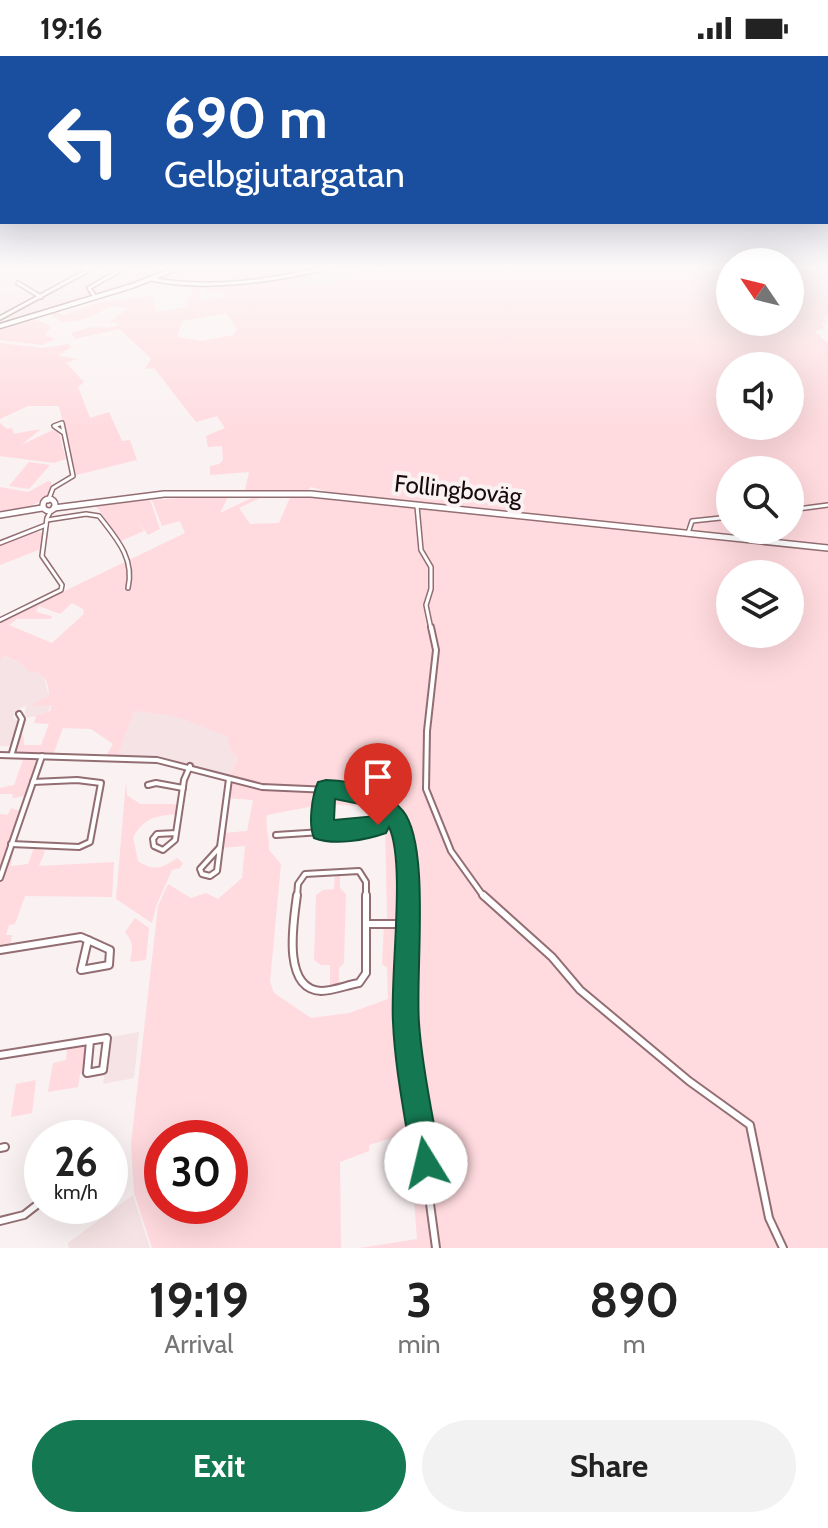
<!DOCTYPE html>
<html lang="en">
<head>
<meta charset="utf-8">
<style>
	:root { --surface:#fff; --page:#f2f2f2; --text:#222; --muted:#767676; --accent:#147952 }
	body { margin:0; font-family:Cabin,sans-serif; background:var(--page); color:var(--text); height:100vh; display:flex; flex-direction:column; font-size:30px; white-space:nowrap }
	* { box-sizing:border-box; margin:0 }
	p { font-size:26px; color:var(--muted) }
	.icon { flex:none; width:44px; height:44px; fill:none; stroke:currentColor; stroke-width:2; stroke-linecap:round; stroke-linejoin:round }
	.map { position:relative; height:1192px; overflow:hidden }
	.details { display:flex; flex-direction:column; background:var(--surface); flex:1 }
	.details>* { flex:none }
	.guide { position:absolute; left:0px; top:0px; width:828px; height:168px; box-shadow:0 8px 32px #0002; background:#1a4fa0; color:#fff; overflow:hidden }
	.needle { width:52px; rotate:305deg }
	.fabs { position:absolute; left:716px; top:192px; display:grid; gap:16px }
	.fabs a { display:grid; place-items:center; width:88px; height:88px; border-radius:50%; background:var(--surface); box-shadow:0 8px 32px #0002; font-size:40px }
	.speed { position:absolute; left:24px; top:1064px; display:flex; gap:16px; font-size:40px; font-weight:700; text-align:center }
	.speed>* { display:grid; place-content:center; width:104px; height:104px; border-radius:50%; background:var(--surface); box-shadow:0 8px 32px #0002; line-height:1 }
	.speed small { font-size:20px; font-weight:400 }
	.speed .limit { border:12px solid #d22; background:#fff; color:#111 }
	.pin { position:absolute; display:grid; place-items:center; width:68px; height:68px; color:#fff; margin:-82px -34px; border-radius:50% 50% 50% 0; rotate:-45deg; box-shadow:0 0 8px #0007 }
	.pin .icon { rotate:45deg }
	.me { position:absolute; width:88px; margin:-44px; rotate:351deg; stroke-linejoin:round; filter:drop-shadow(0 0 6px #0008) }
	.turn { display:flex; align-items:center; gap:28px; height:168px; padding:0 32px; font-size:36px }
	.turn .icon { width:104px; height:104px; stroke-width:2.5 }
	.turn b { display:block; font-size:56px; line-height:68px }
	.eta { display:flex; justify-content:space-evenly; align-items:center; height:136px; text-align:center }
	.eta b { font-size:48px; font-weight:700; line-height:56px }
	.button { display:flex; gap:16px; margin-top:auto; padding:16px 32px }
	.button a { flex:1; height:92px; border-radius:48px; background:var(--accent); color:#fff; font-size:32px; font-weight:700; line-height:92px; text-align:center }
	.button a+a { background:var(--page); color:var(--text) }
	.status { display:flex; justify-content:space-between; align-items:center; height:56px; padding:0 40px; background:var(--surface); direction:ltr }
	.status svg { height:22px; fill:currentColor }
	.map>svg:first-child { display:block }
</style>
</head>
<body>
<div class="status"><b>19:16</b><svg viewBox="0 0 49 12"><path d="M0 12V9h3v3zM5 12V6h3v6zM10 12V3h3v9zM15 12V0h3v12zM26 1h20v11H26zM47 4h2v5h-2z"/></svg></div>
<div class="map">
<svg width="828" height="1192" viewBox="0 0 828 1192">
	<rect width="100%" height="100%" fill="#faf1f2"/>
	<g fill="#f6e3e5">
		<polygon points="0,211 156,211 150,216 47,249 45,254 16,264 0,262"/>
		<polygon points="333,211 372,211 351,223 294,231 298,227 296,224 302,219"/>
		<polygon points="3,600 20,606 28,615 38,614 43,618 49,640 32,648 52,648 46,659 24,662 26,649 14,656 13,662 19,666 14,683 9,690 0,690 0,604"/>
		<polygon points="134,655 174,660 228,680 231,695 238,700 229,721 171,704 118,700"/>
		<polygon points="139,976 134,1022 103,1028 110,981"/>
		<polygon points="133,1139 150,1192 69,1192 68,1187"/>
	</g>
	<g fill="#ffdade" fill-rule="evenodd">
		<polygon points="156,211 175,211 123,231 46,254 47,249 150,217"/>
		<path d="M182,211H327C275,223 208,231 156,222Z"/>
		<path d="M387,211H730V266H790V211H828V259L822,263L828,266L822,267L824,272L815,276L828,287V448L790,452V414H730V459L689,466L684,474L329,436L311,431L306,436L245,434L249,416L210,419V410L219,408L223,404L222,390L208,391L206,380L225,372L217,360L196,366L154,312L145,313L151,302L119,273L75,283L71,277C78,275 86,272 93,271C104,271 110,274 120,268L109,266L128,253C107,244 101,260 84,263C77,265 70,265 63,267L51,259L53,255L63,259L101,246L153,240L156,256L186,251L196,226H201L199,244L224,242L226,238L204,235L203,227H214L212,232H219L221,225L302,219L295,224L299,228L297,231L351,223L369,213L377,216ZM226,257L237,273L234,279L201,285L177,281L182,265ZM730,310H790V370H730Z"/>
		<polygon points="27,263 43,266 51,271 45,279 56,283 41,289 0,284 0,272"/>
		<polygon points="0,287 42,292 69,288 71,291 58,300 77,303 66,307 84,326 78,331 90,362 109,356 122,385 130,384 137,404 76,419 59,350 28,350 0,363"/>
		<polygon points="0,367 7,373 12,372 14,378 41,373 21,389 53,374 59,377 66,403 54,407 0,400"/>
		<polygon points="29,406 50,409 29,433 9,430"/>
		<polygon points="48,425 52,426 46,442 31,450 0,455 0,431 28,436"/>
		<path d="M260,438H268L239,452L250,468L279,467L291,439L333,441L336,445L347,446L353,443L828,496V1192H439L434,1130L410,969L407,927L410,793L403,770L381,744L358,734L263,730L229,721L238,701L231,695L227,680L174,660L134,655L118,700H106L113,688L91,673L63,672L53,699L17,696L20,680L23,679L24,689H41L49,668L34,667L36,660L50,655L52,649L33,650L32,648L49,640C49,625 43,614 28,615L20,606L4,600L0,604V566L185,477L180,465L162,470L152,444L229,439L220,457ZM730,518H790V578H730ZM72,547L83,553L84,558L52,587L9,569L17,563H51L52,560L36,556L39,550L60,558Z"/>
		<polygon points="150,444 160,473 148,479 137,464 144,475 121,485 96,450"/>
		<polygon points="828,451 828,489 693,474 693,467 726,463 730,474 790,474 790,456"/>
		<polygon points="36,475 43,477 41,493 0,509 0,488"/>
		<polygon points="24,701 37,704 26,740 12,742 13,738 0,738 0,732 14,729"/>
		<path d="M126,725L127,739L140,748H177L176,758C155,760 144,762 133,781L138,805C153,816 163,812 177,802L183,807L180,812L172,814L156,850L152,867L116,843Z"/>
		<path d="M232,726L261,733L324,737V748L267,759C265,774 270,782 269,794L281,808L270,925L274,937L311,962L349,957L388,943L387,912L382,908L384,870H398L403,874L405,1000L418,1074L369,1089V1095L340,1106L341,1192H152L134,1137L131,1088L158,850L168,828L191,842L206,837L218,843L242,822L245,790L221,792L223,777L247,775L253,744L226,742ZM162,1082H230V1150H162Z"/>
		<path d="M348,735C415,755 405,805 403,861L399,865H387L385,764L361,750L328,748V736Z"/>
		<polygon points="11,752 20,755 0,815 0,758 8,759"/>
		<polygon points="14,790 11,810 28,808 34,792 45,795 39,810 114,806 112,841 25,840 15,868 9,869 6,879 12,879 10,890 0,891 0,827"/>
		<polygon points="335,818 340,818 340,832 346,838 344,907 339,912 339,928 330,930 330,909 321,909 314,904 316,839 323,834 334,833"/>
		<path d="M135,862L149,872L146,904L130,906C133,893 134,887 125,876Z"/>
		<polygon points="87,988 84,1017 80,1018 78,1031 48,1036 53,1007 66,1004 67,993"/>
		<polygon points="36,1024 32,1057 11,1061 16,1028"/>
		<polygon points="428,1142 433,1192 360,1192 417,1183 414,1144"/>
	</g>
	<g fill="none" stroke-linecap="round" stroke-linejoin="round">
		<g stroke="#926e72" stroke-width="6">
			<g id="minor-far2">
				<path d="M151,223C209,235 275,224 332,211"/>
				<polyline points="18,227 41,241"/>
				<polyline points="95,241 89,232 126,211"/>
				<polyline points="0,262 94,211"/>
				<polyline points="48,445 53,432 73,420 62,367 54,370 64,377"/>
				<polyline points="417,450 421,494 431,511 431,533 426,549 431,573"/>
				<polyline points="790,454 828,449"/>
				<path d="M47,464L86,458L99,460C116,482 135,502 128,532"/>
				<polyline points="688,477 692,465 730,461"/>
				<polyline points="0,487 46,469"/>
				<polyline points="0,564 61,534 62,529 42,500 47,462 52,453"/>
			</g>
		</g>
		<g stroke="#926e72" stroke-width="8">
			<g id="minor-far1">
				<polyline points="431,571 436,594 427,675 426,733 451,795 484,841"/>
				<polyline points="12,697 22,663 19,658"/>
				<polyline points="0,699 157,704 262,731 352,735 370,741 390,756 400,770 407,792 407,841"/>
				<polyline points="148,729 156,727 183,732"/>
				<polyline points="322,775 326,734"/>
				<polyline points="176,777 157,778 153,783 154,790 163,794 175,784 184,724 190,710"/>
				<polyline points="276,779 368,773 378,769"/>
				<polyline points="11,788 79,791 90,786 101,727 77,724 33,726"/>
				<polygon points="220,791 217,815 210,820 202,818 200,813"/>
				<polyline points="220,791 229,723"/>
				<polyline points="0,822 42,700"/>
				<polyline points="297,841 298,828 305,818 359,815 366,826 366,841"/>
			</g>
		</g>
		<g stroke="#926e72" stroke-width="10">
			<g id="minor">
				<path d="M297,839C294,863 281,933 321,935C333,935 347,929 359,927L366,917V868"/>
				<polyline points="366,839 366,868"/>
				<polyline points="407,839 406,970 436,1192"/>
				<polyline points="483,839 552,901 580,934 689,1025 750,1069 769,1162 783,1192"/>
				<polyline points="366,868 406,868"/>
				<polygon points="88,884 110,894 109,909 81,914"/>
				<polyline points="0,894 81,881 88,884"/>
				<polyline points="0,999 107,982 103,1014 87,1017 90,985"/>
				<polyline points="0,1092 5,1091"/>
				<polyline points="0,1165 24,1159 42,1145"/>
			</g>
		</g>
		<g stroke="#926e72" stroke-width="7">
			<polyline id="major-far1" points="0,270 132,230 179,211"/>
		</g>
		<g stroke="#926e72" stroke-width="8">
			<g id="major">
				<circle cx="49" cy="449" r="6"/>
				<polyline points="54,452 164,438 311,438 828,492"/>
				<polyline points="0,459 42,452"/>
			</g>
		</g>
		<use href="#minor-far2" stroke="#fff" stroke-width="3"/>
		<use href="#minor-far1" stroke="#fff" stroke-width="4"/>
		<use href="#minor" stroke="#fff" stroke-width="6"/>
		<use href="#major-far1" stroke="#fff" stroke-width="4"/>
		<use href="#major" stroke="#fff" stroke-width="5"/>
	</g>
	<linearGradient id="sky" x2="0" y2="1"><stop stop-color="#96a0c2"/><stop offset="0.56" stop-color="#fdf9f9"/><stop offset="1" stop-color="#fdf9f9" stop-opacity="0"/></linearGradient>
	<rect width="828" height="378" fill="url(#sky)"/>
	<path fill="#147952" stroke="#0d4f35" stroke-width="2" fill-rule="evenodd" d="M326,724C355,725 383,731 403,755C431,790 415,918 419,967C422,1013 433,1060 441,1107L436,1117L426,1121L416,1117L412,1107C405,1060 395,1013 393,966C390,919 406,807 389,771L386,777C366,784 335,790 314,782C308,768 312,740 318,726ZM335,743L365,749L377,760L334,764Z"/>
	<g text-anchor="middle" stroke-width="8" stroke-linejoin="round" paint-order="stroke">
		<g font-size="24" fill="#170a0c" stroke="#faf1f2">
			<text transform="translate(458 434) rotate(6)" y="8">Follingboväg</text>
		</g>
	</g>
</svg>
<div class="fabs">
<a><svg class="needle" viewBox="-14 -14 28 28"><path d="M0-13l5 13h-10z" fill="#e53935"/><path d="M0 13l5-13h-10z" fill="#767676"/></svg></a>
<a><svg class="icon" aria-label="sound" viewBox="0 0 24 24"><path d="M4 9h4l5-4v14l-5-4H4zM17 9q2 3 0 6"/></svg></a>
<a><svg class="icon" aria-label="search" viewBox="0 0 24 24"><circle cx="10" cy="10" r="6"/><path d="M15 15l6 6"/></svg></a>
<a><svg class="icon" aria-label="layers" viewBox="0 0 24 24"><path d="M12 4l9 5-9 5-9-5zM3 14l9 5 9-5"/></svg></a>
</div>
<div class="speed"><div>26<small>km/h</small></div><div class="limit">30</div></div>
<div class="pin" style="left:378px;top:769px;background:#d93025"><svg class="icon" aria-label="arrive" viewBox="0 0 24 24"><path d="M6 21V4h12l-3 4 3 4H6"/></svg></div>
<svg class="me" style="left:426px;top:1107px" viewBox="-20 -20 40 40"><circle r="19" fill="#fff"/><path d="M0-13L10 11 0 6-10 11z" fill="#147952"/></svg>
<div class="guide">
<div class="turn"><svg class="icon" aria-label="left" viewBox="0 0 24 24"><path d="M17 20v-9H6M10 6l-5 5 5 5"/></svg><div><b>690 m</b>Gelbgjutargatan</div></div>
</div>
</div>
<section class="details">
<div class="eta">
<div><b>19:19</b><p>Arrival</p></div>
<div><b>3</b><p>min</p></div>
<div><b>890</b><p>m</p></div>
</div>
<div class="button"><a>Exit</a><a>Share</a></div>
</section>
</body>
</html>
